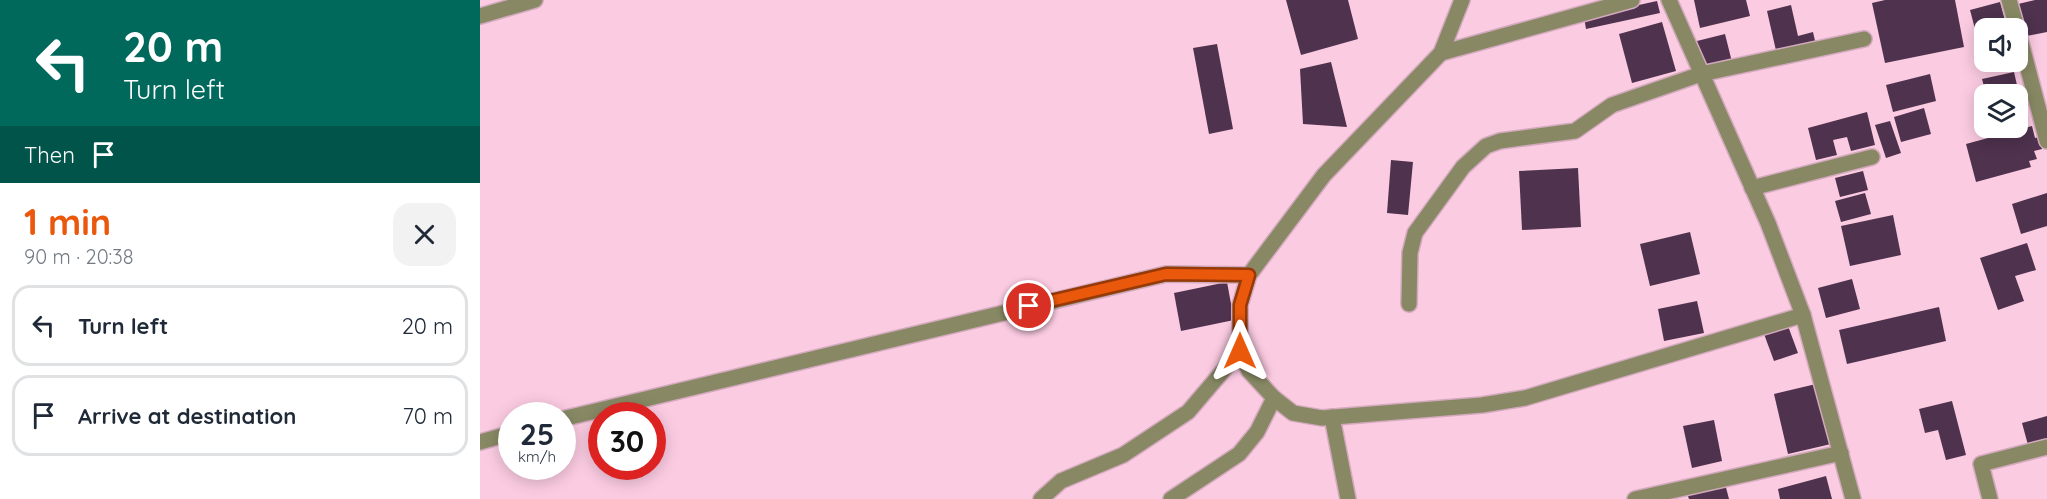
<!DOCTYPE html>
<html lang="en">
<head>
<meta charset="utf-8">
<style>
	:root { --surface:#fff; --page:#f2f2f3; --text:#1f2937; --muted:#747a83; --line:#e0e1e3; --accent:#ea580c }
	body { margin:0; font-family:Quicksand,sans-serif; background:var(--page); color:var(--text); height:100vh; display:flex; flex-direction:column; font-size:22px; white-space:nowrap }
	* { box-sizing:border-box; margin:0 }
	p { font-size:20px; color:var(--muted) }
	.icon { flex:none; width:33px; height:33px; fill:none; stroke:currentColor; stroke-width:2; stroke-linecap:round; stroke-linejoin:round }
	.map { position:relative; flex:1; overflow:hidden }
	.side { display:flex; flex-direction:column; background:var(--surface); width:480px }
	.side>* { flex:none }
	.top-card { background:#00695c; color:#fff; overflow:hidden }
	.fabs { position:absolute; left:1494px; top:18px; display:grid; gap:12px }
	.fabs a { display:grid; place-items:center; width:54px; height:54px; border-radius:12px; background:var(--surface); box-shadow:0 3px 15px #0003; font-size:30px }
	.speed { position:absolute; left:18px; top:402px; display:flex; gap:12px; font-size:30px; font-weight:700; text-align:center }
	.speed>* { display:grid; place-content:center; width:78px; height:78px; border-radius:50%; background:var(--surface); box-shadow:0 3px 15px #0003; line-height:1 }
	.speed small { font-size:15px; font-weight:400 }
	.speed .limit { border:9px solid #d22; background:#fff; color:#111 }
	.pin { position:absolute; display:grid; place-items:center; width:51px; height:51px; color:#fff; margin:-26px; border:3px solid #fff; border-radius:50%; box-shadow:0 2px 6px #0007 }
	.me { position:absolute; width:66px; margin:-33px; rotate:0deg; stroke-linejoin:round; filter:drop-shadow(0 0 4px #0008) }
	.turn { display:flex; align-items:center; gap:21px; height:126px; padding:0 24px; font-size:27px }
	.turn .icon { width:78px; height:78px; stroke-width:2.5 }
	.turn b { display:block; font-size:42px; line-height:51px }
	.then { display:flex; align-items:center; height:57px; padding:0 24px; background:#0003; gap:12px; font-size:22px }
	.round { display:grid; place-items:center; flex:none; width:63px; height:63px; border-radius:18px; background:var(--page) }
	.summary { display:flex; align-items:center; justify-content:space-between; height:102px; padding:0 24px }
	h1 { font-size:36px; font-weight:700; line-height:45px; color:var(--accent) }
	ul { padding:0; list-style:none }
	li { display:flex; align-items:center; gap:18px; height:81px; margin:0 12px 9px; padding:0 12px; border:3px solid var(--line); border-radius:18px }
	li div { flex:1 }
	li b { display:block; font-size:22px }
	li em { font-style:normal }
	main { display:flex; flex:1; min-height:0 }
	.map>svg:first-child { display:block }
</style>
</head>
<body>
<main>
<section class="side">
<div class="top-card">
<div class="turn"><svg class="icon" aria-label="left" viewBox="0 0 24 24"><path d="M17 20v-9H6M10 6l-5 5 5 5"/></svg><div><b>20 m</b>Turn left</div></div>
<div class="then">Then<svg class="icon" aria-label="arrive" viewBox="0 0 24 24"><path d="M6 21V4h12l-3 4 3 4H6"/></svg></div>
</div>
<div class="summary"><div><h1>1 min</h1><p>90 m · 20:38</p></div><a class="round"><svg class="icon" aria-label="close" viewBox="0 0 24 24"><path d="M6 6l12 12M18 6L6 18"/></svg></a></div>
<ul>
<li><svg class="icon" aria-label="left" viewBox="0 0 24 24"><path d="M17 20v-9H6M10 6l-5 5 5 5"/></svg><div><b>Turn left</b></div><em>20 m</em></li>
<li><svg class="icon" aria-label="arrive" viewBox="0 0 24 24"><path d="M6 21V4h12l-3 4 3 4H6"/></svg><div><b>Arrive at destination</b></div><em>70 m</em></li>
</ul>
</section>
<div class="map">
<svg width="1567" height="499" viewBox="0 0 1567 499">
	<rect width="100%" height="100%" fill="#fbcbe2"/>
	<g fill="#4f324e">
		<polygon points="806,0 868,0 878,39 821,55"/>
		<polygon points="1214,0 1266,0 1270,16 1220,28"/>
		<polygon points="1405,0 1475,0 1484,47 1405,63 1392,3"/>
		<polygon points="1555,0 1567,0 1567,32 1547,36 1538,4"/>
		<polygon points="1177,1 1180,13 1106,29 1104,17"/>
		<polygon points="1520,2 1527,28 1504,28 1504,47 1500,48 1490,10"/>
		<polygon points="1311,5 1318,36 1333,32 1336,45 1297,55 1287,11"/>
		<polygon points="1182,22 1196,71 1152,83 1139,34"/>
		<polygon points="1245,34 1252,62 1224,69 1217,41"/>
		<polygon points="737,44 753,129 729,134 713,48"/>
		<polygon points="851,62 867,127 823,124 820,69"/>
		<polygon points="1534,72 1546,125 1538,127 1538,94 1506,94 1502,79"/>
		<polygon points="1450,74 1456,101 1413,112 1406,85"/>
		<polygon points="1444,108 1451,134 1421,142 1414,117"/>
		<polygon points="1387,112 1395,145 1371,151 1367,137 1353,140 1357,155 1336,160 1328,128"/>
		<polygon points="1410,121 1421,153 1406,158 1395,125"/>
		<polygon points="1552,126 1555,138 1559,137 1562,149 1554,151 1557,159 1549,161 1551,167 1496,182 1486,144"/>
		<polygon points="1513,128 1532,128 1514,132"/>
		<polygon points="911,160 933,162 928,215 907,213"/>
		<polygon points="1098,168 1101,227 1042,230 1039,171"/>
		<polygon points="1383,171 1388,190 1360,197 1355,178"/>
		<polygon points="1385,193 1391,214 1361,222 1355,201"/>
		<polygon points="1567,193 1567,226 1541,234 1532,204"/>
		<polygon points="1413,215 1421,255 1370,266 1361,226"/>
		<polygon points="1210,232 1220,274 1170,286 1160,244"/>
		<polygon points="1547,243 1556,270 1535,276 1544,301 1518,310 1500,258"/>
		<polygon points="1372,279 1380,309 1346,318 1338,288"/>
		<polygon points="747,282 754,320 701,331 694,293"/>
		<polygon points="1217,301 1224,333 1184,341 1178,309"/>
		<polygon points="1459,307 1466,341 1367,364 1359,330"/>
		<polygon points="1308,326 1318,353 1294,361 1284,334"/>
		<polygon points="1336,384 1351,444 1308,454 1294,394"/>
		<polygon points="1472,401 1486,455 1466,460 1458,430 1445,433 1439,409"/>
		<polygon points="1567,416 1567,440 1548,445 1542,423"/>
		<polygon points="1234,420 1242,461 1212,468 1203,426"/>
		<polygon points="1346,476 1352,499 1300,499 1298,489"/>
		<polygon points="1244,480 1249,499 1209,499 1206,491"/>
	</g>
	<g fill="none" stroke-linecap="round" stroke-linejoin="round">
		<g stroke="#d3a9bd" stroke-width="18">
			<g id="street">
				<polyline points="982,0 961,53 844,175 769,275 760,305 760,351 769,371 794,398 813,413 842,418 1002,405 1045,398 1323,315"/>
				<polyline points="1189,0 1288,223 1323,315 1373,499"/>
				<polyline points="1529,0 1537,28"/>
				<polyline points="0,16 55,0"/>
				<polyline points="1538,31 1567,141"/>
				<polyline points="961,53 1152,0"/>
				<polyline points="1272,188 1392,157"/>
				<polyline points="929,304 930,253 935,233 983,167 1006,146 1020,141 1095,131 1132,105 1221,74 1384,39"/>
				<polyline points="852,417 868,499"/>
				<polyline points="82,419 686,274 769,275"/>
				<polyline points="0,442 32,433"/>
				<polyline points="561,499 581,481 643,455 708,412 760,351"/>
				<polyline points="691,499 759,454 777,432 794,398"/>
				<polyline points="1155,499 1361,453"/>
				<polyline points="1510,499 1501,464 1567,447"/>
			</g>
		</g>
		<use href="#street" stroke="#888964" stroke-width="15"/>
	</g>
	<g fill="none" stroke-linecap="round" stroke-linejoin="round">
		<g stroke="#983908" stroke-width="15">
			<polyline id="route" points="549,306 686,274 769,275 760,305 760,351"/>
		</g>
		<use href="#route" stroke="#ea580c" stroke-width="10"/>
	</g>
</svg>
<div class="fabs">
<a><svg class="icon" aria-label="sound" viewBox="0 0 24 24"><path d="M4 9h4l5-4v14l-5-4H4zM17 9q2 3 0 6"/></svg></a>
<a><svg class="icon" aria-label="layers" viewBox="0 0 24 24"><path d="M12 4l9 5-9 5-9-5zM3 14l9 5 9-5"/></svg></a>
</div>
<div class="speed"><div>25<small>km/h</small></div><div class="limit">30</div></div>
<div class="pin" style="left:549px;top:306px;background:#d93025"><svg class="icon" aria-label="arrive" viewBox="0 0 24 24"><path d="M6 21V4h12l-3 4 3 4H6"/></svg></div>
<svg class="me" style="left:760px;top:351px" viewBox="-20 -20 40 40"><path d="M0-17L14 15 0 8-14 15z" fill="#ea580c" stroke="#fff" stroke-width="4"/></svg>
</div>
</main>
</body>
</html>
